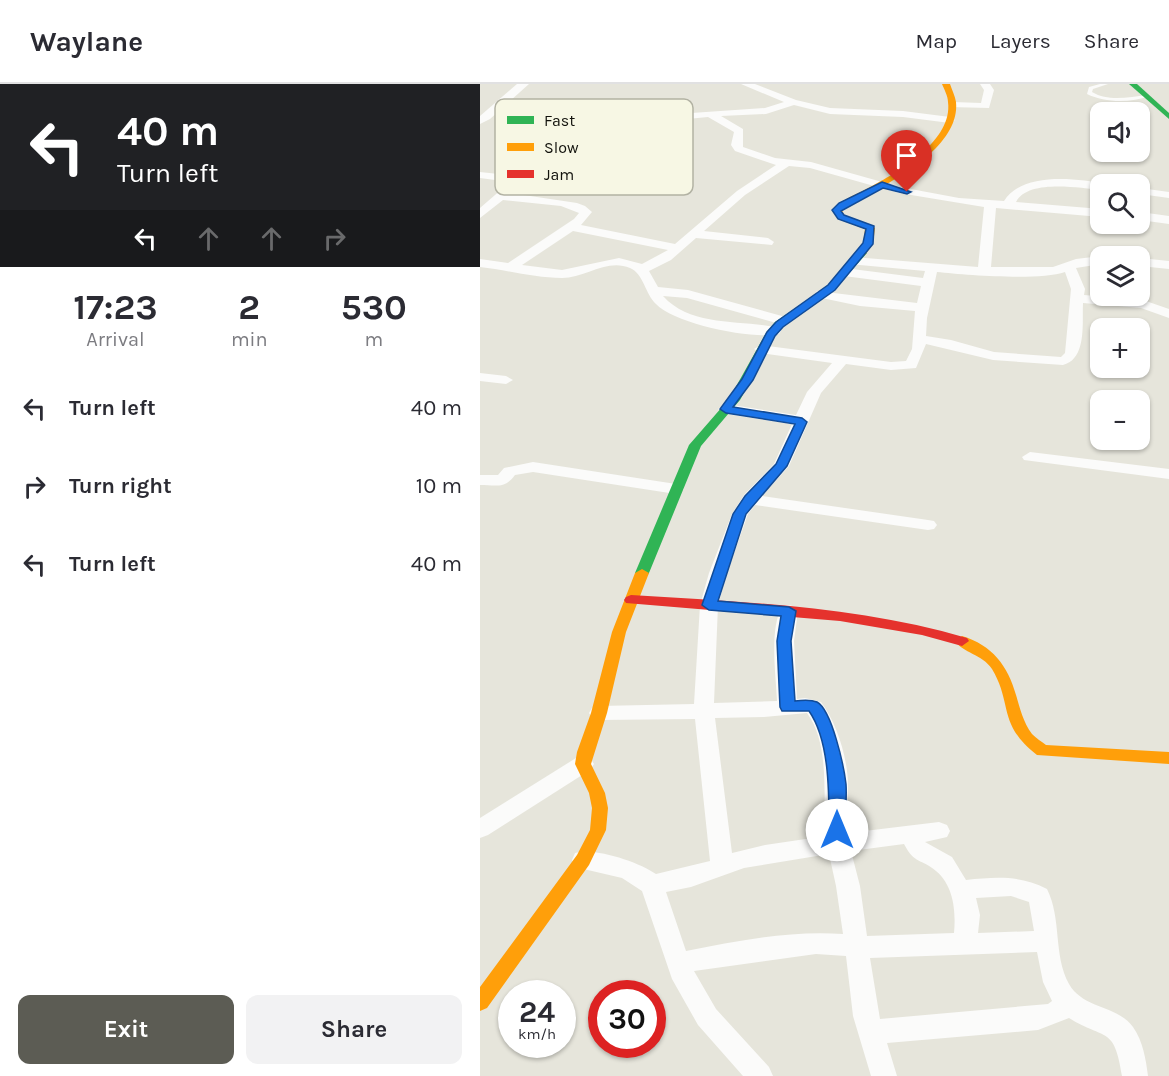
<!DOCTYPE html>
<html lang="en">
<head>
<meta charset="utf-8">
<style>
	:root { --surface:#fff; --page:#f2f2f3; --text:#2b2b33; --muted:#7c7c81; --line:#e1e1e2; --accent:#5c5c54 }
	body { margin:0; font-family:Karla,sans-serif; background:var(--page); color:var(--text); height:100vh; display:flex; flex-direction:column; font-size:22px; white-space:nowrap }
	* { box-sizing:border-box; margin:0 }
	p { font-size:20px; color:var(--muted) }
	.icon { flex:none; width:33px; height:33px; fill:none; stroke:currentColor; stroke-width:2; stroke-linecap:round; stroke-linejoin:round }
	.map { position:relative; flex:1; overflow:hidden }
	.side { display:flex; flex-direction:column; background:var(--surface); width:480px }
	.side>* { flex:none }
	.hud { background:#202124; color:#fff; overflow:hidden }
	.tools { position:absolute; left:610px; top:18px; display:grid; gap:12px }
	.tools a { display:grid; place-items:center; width:60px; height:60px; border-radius:12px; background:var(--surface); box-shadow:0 2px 4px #0004; font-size:30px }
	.speed { position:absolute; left:18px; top:896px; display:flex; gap:12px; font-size:30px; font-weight:700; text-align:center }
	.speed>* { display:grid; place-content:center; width:78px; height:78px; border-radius:50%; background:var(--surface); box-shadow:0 2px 4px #0004; line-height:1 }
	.speed small { font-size:15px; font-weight:400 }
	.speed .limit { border:9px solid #d22; background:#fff; color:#111 }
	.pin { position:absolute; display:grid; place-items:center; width:51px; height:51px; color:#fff; margin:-62px -26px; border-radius:50% 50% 50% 0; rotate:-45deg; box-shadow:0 0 6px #0007 }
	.pin .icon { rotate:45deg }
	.me { position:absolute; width:66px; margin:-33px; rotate:0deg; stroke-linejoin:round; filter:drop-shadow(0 0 4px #0008) }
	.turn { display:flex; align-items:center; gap:21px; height:126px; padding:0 18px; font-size:27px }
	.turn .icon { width:78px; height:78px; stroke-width:2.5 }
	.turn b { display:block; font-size:42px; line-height:51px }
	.lanes { display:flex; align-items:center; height:57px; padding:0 18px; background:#0003; justify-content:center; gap:30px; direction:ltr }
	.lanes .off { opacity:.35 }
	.eta { display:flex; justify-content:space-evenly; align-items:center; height:102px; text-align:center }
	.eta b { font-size:36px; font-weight:700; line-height:42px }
	.primary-button { display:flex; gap:12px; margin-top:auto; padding:12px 18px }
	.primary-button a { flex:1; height:69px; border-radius:12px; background:var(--accent); color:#fff; font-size:24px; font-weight:700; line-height:69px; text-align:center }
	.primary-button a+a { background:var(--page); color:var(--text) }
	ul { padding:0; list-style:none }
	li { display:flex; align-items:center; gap:18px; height:78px; padding:0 18px }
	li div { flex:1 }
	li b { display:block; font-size:22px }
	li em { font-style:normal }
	header { display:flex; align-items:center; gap:36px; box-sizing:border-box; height:84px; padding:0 30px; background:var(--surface); border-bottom:2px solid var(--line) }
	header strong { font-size:28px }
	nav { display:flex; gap:33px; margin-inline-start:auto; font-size:21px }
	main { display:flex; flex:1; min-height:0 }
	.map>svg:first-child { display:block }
</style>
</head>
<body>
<header>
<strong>Waylane</strong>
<nav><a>Map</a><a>Layers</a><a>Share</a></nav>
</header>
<main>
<section class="side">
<div class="hud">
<div class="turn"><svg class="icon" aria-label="left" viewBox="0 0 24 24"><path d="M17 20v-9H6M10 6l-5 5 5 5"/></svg><div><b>40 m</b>Turn left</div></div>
<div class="lanes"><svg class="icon" aria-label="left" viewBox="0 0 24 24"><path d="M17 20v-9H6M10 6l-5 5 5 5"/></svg><svg class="icon off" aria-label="ahead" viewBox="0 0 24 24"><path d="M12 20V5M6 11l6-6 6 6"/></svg><svg class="icon off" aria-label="ahead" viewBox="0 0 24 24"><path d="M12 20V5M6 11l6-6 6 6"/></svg><svg class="icon off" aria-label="right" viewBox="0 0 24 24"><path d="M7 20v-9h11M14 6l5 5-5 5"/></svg></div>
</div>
<div class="eta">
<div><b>17:23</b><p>Arrival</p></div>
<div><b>2</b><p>min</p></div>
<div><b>530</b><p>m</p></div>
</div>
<ul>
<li><svg class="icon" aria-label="left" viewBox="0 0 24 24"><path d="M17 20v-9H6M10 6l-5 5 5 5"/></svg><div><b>Turn left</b></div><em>40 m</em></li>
<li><svg class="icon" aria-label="right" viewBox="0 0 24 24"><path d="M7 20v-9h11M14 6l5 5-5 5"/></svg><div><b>Turn right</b></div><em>10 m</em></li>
<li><svg class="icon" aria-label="left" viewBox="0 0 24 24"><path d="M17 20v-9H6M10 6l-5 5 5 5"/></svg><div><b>Turn left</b></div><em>40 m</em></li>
</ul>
<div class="primary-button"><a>Exit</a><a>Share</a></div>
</section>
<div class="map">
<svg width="689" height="992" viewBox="0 0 689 992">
	<rect width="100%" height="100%" fill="#e6e5db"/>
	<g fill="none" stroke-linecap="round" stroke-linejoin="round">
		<path fill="#fbfbfa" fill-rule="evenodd" d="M620,0H628L613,5L612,8C629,18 649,13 667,11L669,12C651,19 625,19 607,10L609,3Z"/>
		<g fill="#fbfbfa" fill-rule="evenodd">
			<polygon points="37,0 49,0 10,35 0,40 0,32"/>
			<path d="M261,0H275L316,16L350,24L423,27L470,33L475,36L470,39L423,33L350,30L314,21L286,30L241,32L263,45V63L295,74L331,78L420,103L479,114L524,117C542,88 596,94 625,100H621V106C599,104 548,95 536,118L621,125V133L516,124L511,183H573L596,175L621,172V180L596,184L605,205L604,211L663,216L689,225V234L661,224L603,219C602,239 607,275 583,281L513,276L446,260L436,284L411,286L366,280L341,309L309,382L282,412L448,436L454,437L457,441L454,445L448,446L275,421L268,430L247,489L238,521L234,619L297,617C296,591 289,545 302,523L309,521L316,523L318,527L314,557L317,615L325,614L341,618C357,639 368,675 368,702C368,718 366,733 368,749L459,738L467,741L470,747L467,753L445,758L472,773L486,796C516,793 540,791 567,805C582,835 573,871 589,900C603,925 637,921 653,943C663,957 666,976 668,992H642C634,941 626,957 589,934L558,946L407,959L417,992H391L373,932L366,872L336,870L214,887L236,925L289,983L293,992H263L218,941L192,895L162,807L142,794L95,783L92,776L95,769C115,763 159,778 176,790L230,777L215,635L119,636L112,634L109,629L112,624L119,622L214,620L220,521L229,489L252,430L264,411L294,380L312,340L246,330L238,325L246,320L316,331L327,308L352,279L281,269L274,265L281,261L411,278L426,277L432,265L435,227L380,222L337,213L335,210L337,207L437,219L441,202L364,192L358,188L364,184L443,194L445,187L369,180L367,177L373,173L498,183L504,123L419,109L330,84L309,82L265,111L224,147L288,154L294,158L292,161L216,154L191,176L169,187L178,203L208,206L309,234L311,237L304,241L207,214L183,212C212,244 261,235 299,244L301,247L299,250C273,256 195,240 176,220C165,210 164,190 150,184C127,174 105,194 82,194C55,194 27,186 0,183V175L28,179L94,135L99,129L81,122L23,116L0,134V124L30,98L0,94V88L36,92L79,55L103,39L154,29L197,30L285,24L304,18ZM228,33L254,48L251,61L255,67L296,81L257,107L195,160L101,141L112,128L105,122L97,119L30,109L87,59L110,43L154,35L197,36ZM93,147L188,166L162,180L139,174L82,186L42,181ZM457,188C486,191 559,197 585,188L591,205L585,269L581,273L514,268L471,256L446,252L447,234ZM327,629C351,661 342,715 346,752L285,761L252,769L235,634L284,633ZM424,760C435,781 441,774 456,787C474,802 476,828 474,849L387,852L380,802L371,767ZM349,770L356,802L363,850C311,846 257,857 206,867L186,808L211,803L264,784ZM531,812L549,818L554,847L498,849L500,831L496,814ZM557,868L563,898L572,917L568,920L400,935L390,874Z"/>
			<polygon points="500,0 510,0 514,6 509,24 469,23 469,19 473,18 501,19 504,6"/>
			<polygon points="660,104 689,108 689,114 660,110"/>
			<polygon points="660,128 689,132 689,140 660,136"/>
			<polygon points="660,174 689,177 689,185 660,182"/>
			<polygon points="0,289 26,292 33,296 26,300 0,297"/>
			<polygon points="550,368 689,385 689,395 544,376 542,373"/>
			<path d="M53,378L196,400L204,405L196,410L53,388L35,391C25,405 16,401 0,401V391H18L24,384Z"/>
			<polygon points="103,672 110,674 114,680 110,686 8,751 0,754 0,734 96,674"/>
		</g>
		<g fill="#30b455" fill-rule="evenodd">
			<polygon points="649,0 657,0 689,29 689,35"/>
			<polygon points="379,167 387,169 354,206 303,242 295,252 260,316 221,362 169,489 167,492 157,492 155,489 209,361 249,315 286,249 295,238 348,202"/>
		</g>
		<g fill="#ff9f0a" fill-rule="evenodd">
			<path d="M462,0H470C472,6 475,12 476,18C480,57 428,89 398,105C386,112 373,117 362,126L364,131L395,144L393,160L385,171H379L377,169L383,160L385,145L358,135L353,126C363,114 378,110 392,102C420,87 473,56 468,18C468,12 464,5 462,0Z"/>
			<polygon points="162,485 169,489 146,548 127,629 111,680 125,709 128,724 126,746 109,781 7,924 0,927 0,903 97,771 110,746 112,724 109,709 95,680 97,668 111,629 132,548 155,489"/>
			<path d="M482,552C512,561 528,582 536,611C540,624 543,638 552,650C556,654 562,658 566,661L689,668V680L557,671C517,640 533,620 512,585C502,570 483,569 475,557Z"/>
		</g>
		<path fill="#e5322d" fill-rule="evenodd" d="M151,511C264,518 378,522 487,554L489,557L482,562L442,551L360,537L146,519L144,516L146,513Z"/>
	</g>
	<path fill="#1a73e8" stroke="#114b97" stroke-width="1.5" d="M402,98L431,108L427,110L403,104L361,127L364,131L394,142L393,160L355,206L303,243L295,252L273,296L253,323L322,334L327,338L307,382L266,430L238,517L309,523L316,527L311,557L315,617C322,616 330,615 337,618C352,626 364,683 366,700C367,715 365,731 365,746L363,751L357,753L351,751L349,746C349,711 350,657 329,627H302L300,623L297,557L301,532L229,526L222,521L253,430L265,412L296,380L315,340L246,329L240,325L262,295L287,248L296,238L348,201L383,159L386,145L358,135L352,126L359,119Z"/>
	<rect x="15" y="15" width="198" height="96" rx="9" fill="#f7f7e4" stroke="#b2b2a3" stroke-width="1.5"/>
	<rect x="27" y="32" width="27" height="8" fill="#30b455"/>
	<rect x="27" y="59" width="27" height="8" fill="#ff9f0a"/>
	<rect x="27" y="86" width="27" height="8" fill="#e5322d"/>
	<g font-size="16" fill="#12120c">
		<text x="64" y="42">Fast</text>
		<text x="64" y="69">Slow</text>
		<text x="64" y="96">Jam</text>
	</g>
</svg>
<div class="tools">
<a><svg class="icon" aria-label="sound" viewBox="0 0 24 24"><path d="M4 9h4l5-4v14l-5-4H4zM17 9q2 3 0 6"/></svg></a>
<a><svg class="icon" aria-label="search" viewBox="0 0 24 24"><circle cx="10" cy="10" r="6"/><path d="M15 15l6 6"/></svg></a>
<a><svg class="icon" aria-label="layers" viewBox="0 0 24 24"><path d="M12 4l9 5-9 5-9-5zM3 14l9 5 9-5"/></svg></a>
<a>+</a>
<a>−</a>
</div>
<div class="speed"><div>24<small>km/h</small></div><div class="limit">30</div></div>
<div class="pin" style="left:427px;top:108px;background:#d93025"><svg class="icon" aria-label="arrive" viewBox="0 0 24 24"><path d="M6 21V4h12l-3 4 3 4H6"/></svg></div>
<svg class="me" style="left:357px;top:746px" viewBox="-20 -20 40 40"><circle r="19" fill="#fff"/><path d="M0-13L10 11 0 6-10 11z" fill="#1a73e8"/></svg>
</div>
</main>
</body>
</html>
